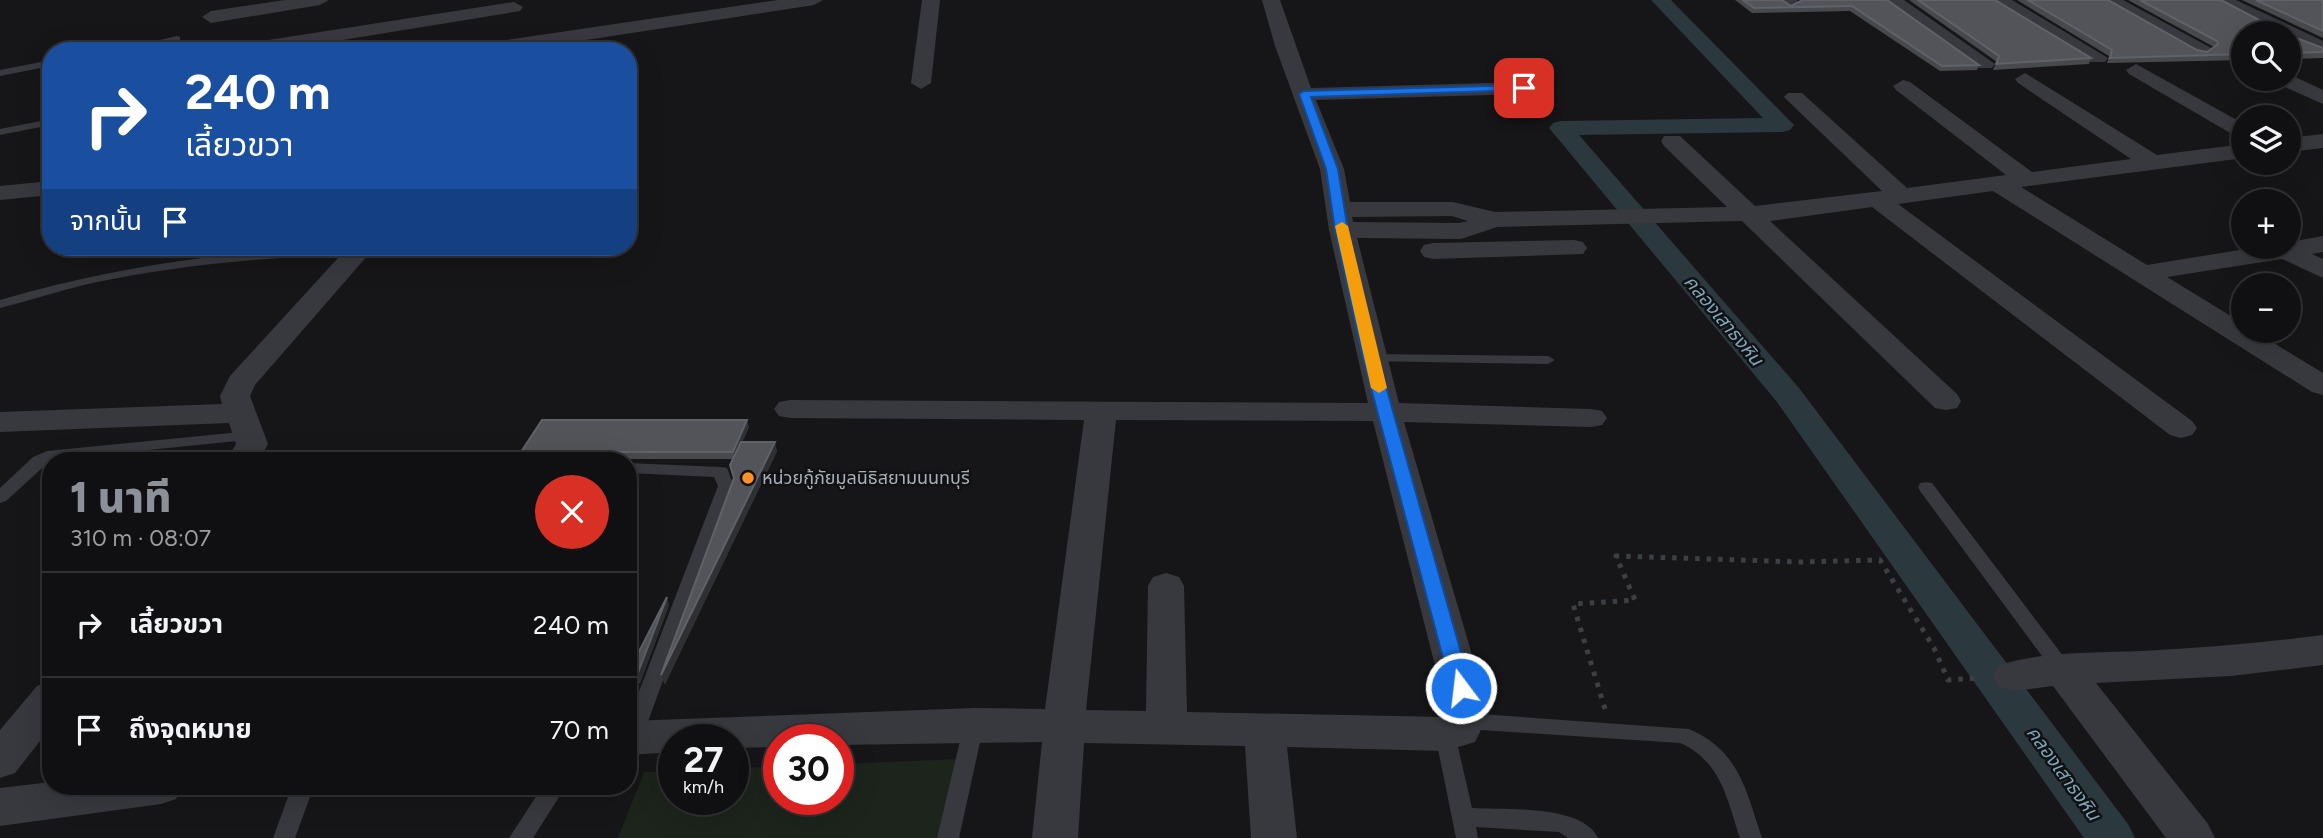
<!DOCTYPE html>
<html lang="th">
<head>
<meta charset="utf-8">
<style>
	:root { --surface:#101012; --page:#1e1e20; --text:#f1f3f6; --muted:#9c9d9f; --line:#303032; --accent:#8c9099 }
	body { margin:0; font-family:Figtree,"Noto Sans Thai",sans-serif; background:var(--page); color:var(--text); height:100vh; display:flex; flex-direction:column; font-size:26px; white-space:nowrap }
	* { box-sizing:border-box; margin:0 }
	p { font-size:23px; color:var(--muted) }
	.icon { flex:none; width:38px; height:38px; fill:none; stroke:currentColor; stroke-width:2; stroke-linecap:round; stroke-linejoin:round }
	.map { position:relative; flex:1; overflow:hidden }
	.sheet { position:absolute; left:42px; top:452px; width:595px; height:343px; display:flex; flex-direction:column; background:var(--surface); border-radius:28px; box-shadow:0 7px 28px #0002,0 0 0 2px var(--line) }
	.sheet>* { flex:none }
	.banner { position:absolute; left:42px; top:42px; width:595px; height:214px; border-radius:28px; box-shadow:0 7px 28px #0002,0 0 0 2px var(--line); background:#1a4fa0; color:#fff; overflow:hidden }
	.fabs { position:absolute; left:2231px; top:21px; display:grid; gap:14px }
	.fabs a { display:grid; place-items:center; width:70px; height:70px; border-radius:50%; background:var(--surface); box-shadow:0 7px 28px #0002,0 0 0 2px var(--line); font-size:35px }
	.speed { position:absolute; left:658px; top:724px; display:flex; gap:14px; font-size:35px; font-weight:700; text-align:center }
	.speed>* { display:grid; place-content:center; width:91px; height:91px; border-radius:50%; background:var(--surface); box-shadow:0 7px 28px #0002,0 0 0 2px var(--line); line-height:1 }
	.speed small { font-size:18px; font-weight:400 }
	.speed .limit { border:10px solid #d22; background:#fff; color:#111 }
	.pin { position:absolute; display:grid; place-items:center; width:60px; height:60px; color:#fff; margin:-30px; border-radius:14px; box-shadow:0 4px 10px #0006 }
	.me { position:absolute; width:77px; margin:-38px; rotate:345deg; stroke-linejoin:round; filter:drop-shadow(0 0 5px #0008) }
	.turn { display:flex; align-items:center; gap:24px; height:147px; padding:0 28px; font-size:32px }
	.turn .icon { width:91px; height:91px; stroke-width:2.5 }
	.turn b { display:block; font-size:49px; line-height:60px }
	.then { display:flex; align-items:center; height:66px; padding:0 28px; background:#0003; gap:14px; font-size:26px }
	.round { display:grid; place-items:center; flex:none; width:74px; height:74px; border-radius:37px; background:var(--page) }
	.headline { display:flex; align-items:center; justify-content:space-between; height:119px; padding:0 28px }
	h1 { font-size:42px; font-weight:800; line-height:52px; color:var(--accent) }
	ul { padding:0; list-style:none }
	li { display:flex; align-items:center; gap:21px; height:105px; padding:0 28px; border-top:2px solid var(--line) }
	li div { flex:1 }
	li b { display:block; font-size:26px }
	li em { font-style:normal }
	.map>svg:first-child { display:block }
</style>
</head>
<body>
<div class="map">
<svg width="2323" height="838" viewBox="0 0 2323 838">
	<rect width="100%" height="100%" fill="#161618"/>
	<polygon fill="#1c241b" points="960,759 955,838 618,838 644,772 674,771 674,800 733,800 733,768 779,767 779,800 838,800 838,764"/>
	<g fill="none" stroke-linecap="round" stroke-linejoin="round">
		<polygon fill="#2b383d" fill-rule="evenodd" points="1651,0 1671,0 1794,125 1790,130 1782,132 1579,135 1799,388 2128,824 2135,838 2084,838 1777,402 1549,128 1553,123 1561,121 1763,118"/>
		<polyline stroke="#3c4045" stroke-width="5" stroke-dasharray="4.5 7" stroke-linecap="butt" points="1605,709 1573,604 1635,600 1616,556 1799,562 1880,560 1934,648 1948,680 1979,678"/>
		<g fill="#37393e" fill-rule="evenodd">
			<polygon points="177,36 180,37 180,41 133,51 112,51"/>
			<polygon points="51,60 51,66 0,76 0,70"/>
			<polygon points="51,119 51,125 0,135 0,129"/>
			<path d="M341,247H362L366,250L359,254C268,257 177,265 88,284C58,291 29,301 0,308V300C112,267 225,251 341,247Z"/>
			<polygon points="1371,354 1548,356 1555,360 1548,364 1366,361 1364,358 1366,355"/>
			<polygon points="251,431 259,436 257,439 51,460 6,501 0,503 0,488 33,457 47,451"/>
			<polygon points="628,463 721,467 727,468 734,486 642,738 639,744 628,745 628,720 718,486 714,477 628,473"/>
			<polygon points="1926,482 1932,483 2070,665 2073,670 2070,675 2063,678 2056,675 1920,491 1918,487 1920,483"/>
			<path d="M1466,713L1689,729C1740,751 1746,791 1762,838H1740C1727,799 1721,761 1680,743L1466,729L1459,727L1456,721L1459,715Z"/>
			<polygon points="974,716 981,718 984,724 959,838 937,838 964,724 967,718"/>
			<path d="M1445,726L1452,728L1455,734L1472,808C1504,810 1582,804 1598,838H1568L1559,832L1476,827L1478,838H1456L1435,734L1438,728Z"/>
			<polygon points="292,786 314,786 295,838 273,838"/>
			<polygon points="543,786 566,786 533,838 509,838"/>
		</g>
		<g fill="#37393e" fill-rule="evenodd">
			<polygon points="285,0 329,0 320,5 211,23 202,17 211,11"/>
			<polygon points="778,0 823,0 814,5 514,51 463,51 473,45"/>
			<polygon points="922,0 940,0 931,83 921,89 911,83"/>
			<path d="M1262,0H1280L1311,88L1524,82L1534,88L1524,94L1316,100L1344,169L1350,202H1453L1495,212L1727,207L1664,146L1661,141L1664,136H1680L1755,206L1882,191L1788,101L1784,97L1788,93H1802L1907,188L2006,175L1896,90L1893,86L1903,80L1910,82L2032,172L2131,159L2018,83L2015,79L2025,73L2157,155L2244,144V158L2021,187L2147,265L2258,247H2289V242L2323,236V252L2312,254L2323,259V278L2282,259L2167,277L2244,324V331H2254L2323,373V395L2312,392L1993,191L1898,204L2192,421L2197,428L2192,435L2181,438L2170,435L1872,207L1770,221L1957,394L1961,401L1957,408L1946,410L1935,408L1742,221L1497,227L1461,239L1357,238L1399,403L1591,409L1602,411L1607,418L1602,425L1591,427L1404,422L1489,713L1475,742L1445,751L1287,747L1297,838H1251L1245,746L1084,743L1078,838H1032L1042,742L838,745V740H779V747L733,748V740H674V752L628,755V721L974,708L1045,709L1084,420L790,418L779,416L774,409L779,402L790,400L1368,403L1329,230L1320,169L1275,46ZM1452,216L1468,221L1459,223L1353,222L1352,217ZM1116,420L1373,421L1447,713L1445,717L1187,712L1184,586L1179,577L1166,573L1153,577L1148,586L1146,711L1086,710Z"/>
			<polygon points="1777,0 1797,0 1800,4 1791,9"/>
			<polygon points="1883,0 1904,0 1995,64 1992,68 1978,68"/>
			<polygon points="1990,0 2012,0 2108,58 2105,62 2091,62"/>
			<polygon points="2100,0 2123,0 2213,49 2203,55 2196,53"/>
			<polygon points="2213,0 2236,0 2323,41 2323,54 2289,39 2289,33 2276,33"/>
			<polygon points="514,2 523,7 520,11 275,51 227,51 237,45"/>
			<polygon points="2136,64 2244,124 2244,141 2129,74 2126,70"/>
			<polygon points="2289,74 2323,90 2323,104 2276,83 2273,79 2289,79"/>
			<polygon points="2323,134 2323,148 2289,152 2289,138"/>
			<polygon points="51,181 51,195 0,200 0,186"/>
			<polygon points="1574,240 1583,242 1587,248 1583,254 1433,259 1424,257 1420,251 1424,245 1433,243"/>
			<polygon points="348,247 375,247 255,385 250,396 268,444 259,460 227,460 236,444 229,423 0,432 0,412 222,404 220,396 230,376"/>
			<path d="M2323,635V665L2231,676L2096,683L2208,824L2215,838H2166L2053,686L2013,691L1999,687L1993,676L1999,665C2044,651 2095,653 2142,651C2203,648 2263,643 2323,635Z"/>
			<polygon points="51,681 51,727 15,773 0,778 0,730 37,686"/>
			<polygon points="51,782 51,786 183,786 176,799 161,804 0,826 0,788"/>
		</g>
	</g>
	<g fill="#47494d">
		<polygon points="1735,0 1782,0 1791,6 1800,1 1799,0 1887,0 1979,65 1977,70 1940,71 1850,11 1752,13"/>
		<polygon points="1909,0 1995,0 2091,58 2089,64 1993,70 1997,62"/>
		<polygon points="2017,0 2108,0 2197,50 2207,52 2214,47 2128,0 2221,0 2278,30 2289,30 2291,36 2323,48 2323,58 2289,59 2289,33 2244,33 2244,60 2107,63 2109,56"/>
		<polygon points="2242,0 2323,0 2323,38"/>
		<polygon points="749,427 742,442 777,451 665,684 661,675 734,479 730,465 732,459 524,459 521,452"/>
		<polygon points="669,605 640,683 630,682 628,673"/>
	</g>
	<g fill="#2f3033">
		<polygon points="747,420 749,427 735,459 733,452"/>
		<polygon points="775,442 777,451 665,684 661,675"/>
		<polygon points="667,597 669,605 640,683 637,675"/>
	</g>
	<g fill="#525459" stroke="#5f6268" stroke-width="2">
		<polygon points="1743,0 1782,0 1791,6 1803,0 1887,0 1979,65 1942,66 1852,6 1754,8"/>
		<polygon points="1918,0 1995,0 2091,58 1996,64 1999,56"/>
		<polygon points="2028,0 2108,0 2197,50 2207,52 2218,44 2217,41 2140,0 2221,0 2278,30 2289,30 2291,36 2323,48 2323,52 2289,53 2289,33 2244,33 2244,54 2110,58 2112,50"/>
		<polygon points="2256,0 2323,0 2323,31"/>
		<polygon points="542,420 747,420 733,452 521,452"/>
		<polygon points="741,442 775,442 661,675 734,478 730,465"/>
		<polygon points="667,597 637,675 628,675 628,673"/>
	</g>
	<polygon fill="#1a73e8" stroke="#114b97" stroke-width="2" points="1524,85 1529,88 1527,90 1311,97 1338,169 1348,230 1378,358 1471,688 1468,694 1454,694 1451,688 1363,358 1335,230 1326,169 1299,94 1304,91"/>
	<polygon fill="#f59e0b" points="1342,222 1348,226 1387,388 1379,393 1371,388 1335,226"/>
	<circle fill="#ff9127" stroke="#111113" stroke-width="2.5" cx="748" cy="478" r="7"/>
	<g text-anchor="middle" stroke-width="5" stroke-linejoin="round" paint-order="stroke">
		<g font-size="18" fill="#a7b0b9" stroke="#111113" text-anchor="start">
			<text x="762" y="484">หน่วยกู้ภัยมูลนิธิสยามนนทบุรี</text>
		</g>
		<g font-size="19" font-style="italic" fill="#7ba6b8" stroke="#111113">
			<text transform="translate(1724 320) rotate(50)" y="7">คลองเสาธงหิน</text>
			<text transform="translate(2064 773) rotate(54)" y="7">คลองเสาธงหิน</text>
		</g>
	</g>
</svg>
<div class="fabs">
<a><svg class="icon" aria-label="search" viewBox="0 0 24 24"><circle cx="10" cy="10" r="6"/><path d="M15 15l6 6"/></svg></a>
<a><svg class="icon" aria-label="layers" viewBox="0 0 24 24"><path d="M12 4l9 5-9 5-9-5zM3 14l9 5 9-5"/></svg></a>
<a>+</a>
<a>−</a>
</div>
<div class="speed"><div>27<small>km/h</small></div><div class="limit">30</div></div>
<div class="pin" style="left:1524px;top:88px;background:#d93025"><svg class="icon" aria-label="arrive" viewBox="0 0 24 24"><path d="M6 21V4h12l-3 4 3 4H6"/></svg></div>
<svg class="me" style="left:1461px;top:688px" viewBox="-20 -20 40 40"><circle r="17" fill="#1a73e8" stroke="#fff" stroke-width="3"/><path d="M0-11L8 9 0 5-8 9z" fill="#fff"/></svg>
<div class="banner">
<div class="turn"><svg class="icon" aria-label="right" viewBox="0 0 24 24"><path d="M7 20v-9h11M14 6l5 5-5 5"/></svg><div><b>240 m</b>เลี้ยวขวา</div></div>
<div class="then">จากนั้น<svg class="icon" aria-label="arrive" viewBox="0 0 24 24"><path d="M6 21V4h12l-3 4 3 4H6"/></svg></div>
</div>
<section class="sheet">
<div class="headline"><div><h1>1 นาที</h1><p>310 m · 08:07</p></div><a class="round" style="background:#d93025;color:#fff"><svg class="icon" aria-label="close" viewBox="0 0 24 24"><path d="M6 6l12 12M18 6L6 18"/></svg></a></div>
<ul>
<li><svg class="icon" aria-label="right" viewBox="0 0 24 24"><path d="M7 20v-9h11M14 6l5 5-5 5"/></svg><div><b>เลี้ยวขวา</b></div><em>240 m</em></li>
<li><svg class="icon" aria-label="arrive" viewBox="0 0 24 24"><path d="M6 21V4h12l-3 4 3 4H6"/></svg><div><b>ถึงจุดหมาย</b></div><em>70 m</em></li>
</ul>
</section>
</div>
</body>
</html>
